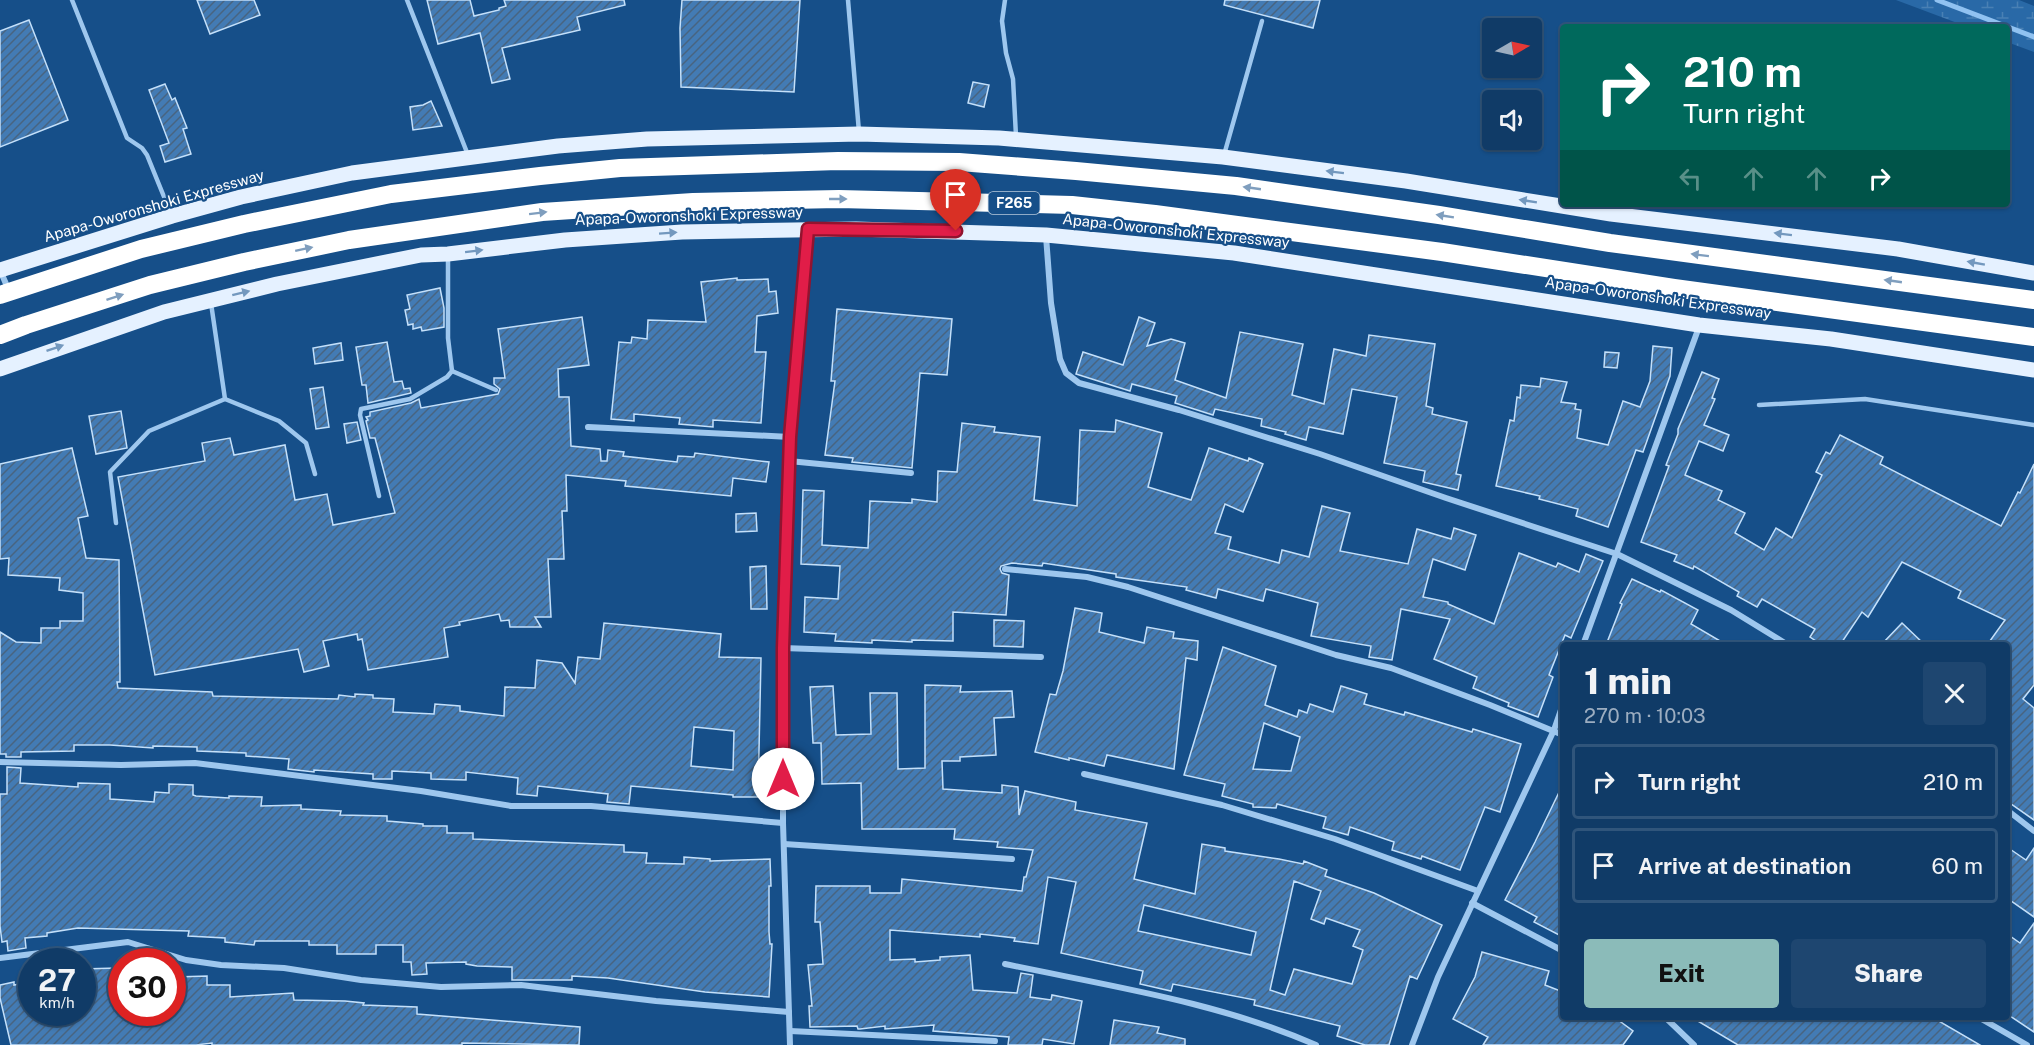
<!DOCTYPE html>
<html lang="en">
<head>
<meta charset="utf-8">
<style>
	:root { --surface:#103b67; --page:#1e4670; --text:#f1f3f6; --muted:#9cadc0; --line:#30557b; --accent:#8bbbb9 }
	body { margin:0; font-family:"Public Sans",sans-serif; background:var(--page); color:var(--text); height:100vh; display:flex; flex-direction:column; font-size:22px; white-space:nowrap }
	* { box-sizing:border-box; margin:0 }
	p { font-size:20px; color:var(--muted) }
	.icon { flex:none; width:33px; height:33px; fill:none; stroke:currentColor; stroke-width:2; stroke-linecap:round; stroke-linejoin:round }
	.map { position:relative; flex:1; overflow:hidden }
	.sheet { position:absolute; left:1560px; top:642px; width:450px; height:378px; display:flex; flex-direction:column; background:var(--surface); border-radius:6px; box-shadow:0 2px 4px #0004,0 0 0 2px var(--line) }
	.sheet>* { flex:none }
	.top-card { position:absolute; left:1560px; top:24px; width:450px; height:183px; border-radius:6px; box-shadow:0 2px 4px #0004,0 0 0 2px var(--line); background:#00695c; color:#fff; overflow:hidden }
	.needle { width:39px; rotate:81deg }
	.fabs { position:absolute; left:1482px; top:18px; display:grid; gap:12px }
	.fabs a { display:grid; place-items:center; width:60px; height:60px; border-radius:6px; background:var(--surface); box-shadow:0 2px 4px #0004,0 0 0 2px var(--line); font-size:30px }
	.speed { position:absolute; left:18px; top:948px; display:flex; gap:12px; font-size:30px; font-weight:700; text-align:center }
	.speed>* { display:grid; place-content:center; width:78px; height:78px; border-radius:50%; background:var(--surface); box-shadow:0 2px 4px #0004,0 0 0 2px var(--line); line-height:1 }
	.speed small { font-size:15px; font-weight:400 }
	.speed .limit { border:9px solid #d22; background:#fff; color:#111 }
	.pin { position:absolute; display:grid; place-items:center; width:51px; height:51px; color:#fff; margin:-62px -26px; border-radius:50% 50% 50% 0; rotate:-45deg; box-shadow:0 0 6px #0007 }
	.pin .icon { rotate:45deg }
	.me { position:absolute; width:66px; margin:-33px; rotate:0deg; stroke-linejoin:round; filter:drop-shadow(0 0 4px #0008) }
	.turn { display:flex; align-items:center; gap:21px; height:126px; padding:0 24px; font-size:27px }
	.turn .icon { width:78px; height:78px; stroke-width:2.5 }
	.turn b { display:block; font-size:42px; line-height:51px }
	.lanes { display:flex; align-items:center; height:57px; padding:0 24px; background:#0003; justify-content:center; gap:30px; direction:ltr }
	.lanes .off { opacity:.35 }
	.round { display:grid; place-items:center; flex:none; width:63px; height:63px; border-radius:6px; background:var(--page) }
	.overview { display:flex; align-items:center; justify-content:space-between; height:102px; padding:0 24px }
	h1 { font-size:36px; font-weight:800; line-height:45px }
	.action { display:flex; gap:12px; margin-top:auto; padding:12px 24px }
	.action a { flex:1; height:69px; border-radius:6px; background:var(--accent); color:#111; font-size:24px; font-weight:800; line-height:69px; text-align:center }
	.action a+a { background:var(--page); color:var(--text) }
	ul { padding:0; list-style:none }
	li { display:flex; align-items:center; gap:18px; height:75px; margin:0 12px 9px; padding:0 12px; border:3px solid var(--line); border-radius:6px }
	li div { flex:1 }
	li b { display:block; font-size:22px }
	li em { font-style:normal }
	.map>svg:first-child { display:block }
</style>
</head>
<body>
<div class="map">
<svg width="2034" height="1045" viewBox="0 0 2034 1045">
	<defs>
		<pattern id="wetland-marsh" width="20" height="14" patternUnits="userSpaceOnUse" patternTransform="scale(1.5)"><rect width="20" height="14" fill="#2969a7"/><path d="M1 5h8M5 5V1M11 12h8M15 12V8" fill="none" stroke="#4980b4"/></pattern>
		<pattern id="building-hatch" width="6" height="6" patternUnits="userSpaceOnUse" patternTransform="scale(1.5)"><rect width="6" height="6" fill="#437bb4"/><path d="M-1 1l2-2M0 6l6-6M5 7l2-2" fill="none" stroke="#486480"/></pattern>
	</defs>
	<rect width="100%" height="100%" fill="#164f89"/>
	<polygon fill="url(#wetland-marsh)" points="1896,0 2019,0 2034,6 2034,52 2007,42 2007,27 1968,27"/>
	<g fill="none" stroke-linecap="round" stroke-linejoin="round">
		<polyline stroke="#90c2f1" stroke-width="5" points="1937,0 2034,37"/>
	</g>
	<g fill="url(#building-hatch)" stroke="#c4e0fa" stroke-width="1.5" fill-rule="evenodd">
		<polygon points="197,0 254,0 260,15 210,34"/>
		<polygon points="427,0 470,0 474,16 499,10 499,8 506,6 504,0 624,0 625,5 577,17 580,30 502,48 510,79 492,83 480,33 438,44"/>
		<polygon points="682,0 800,0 794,92 681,87 680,28"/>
		<polygon points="1225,0 1320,0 1313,28 1224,5"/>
		<polygon points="29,20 68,120 0,147 0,31"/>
		<polygon points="973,82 989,85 984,107 968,103"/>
		<polygon points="165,84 172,100 175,98 187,128 183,129 191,154 165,162 160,146 169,143 149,90"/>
		<polygon points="431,101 442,126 413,130 410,107 423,105"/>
		<polygon points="737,278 737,280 768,279 769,292 776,291 778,313 757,316 755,352 766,352 761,423 713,420 713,427 679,424 680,418 634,414 634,421 611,419 619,342 631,343 632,337 647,339 648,320 706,322 701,282"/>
		<polygon points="440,288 444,308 444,327 422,331 421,327 413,329 413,324 408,325 405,310 410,309 407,295"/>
		<polygon points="837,309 952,319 947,375 920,373 912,468 852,462 853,458 825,455 835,381 831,381"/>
		<polygon points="582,317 589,365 558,369 559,397 569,397 571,446 600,449 601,461 607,461 608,450 624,452 623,456 677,462 678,456 694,457 695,453 769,462 766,482 733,478 731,496 625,486 626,481 566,475 567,511 562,511 564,559 548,559 551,617 535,617 541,627 510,627 509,620 501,621 499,614 459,622 460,625 444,628 448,657 368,670 362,639 358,640 357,634 323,641 329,666 304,672 298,649 155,675 118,477 205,461 202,443 230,438 234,455 285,445 295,500 327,494 333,525 395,513 375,438 370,438 366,421 368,420 366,417 370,416 370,412 411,403 419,399 421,408 498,394 500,389 494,384 494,378 505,378 498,329"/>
		<polygon points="1139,317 1155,323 1147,346 1171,339 1185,343 1175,380 1226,398 1240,332 1303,344 1292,395 1324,404 1334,349 1366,356 1369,335 1435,344 1426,406 1433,408 1432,414 1467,422 1456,474 1461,475 1458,490 1423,482 1425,471 1384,463 1397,397 1352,389 1343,434 1309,427 1306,440 1285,434 1286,432 1261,426 1262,419 1215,409 1213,415 1175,403 1177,396 1132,384 1130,391 1076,374 1083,352 1123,365"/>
		<polygon points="387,342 394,382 402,381 404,389 410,388 411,393 368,403 366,385 362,385 356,347"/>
		<polygon points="341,343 343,360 315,364 313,348"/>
		<polygon points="1653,346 1672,348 1670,376 1643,452 1636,450 1608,527 1576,516 1578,509 1539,499 1540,496 1496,486 1510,420 1514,421 1517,397 1520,398 1521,385 1540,387 1541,378 1567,382 1561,402 1576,404 1575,409 1581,410 1577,438 1608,445 1623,401 1640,407 1650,381"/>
		<polygon points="1605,352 1619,353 1617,368 1604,367"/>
		<polygon points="1702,372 1719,379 1712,398 1715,399 1704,425 1729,435 1723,451 1699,441 1685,475 1722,491 1718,500 1745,513 1735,533 1764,550 1776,528 1792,538 1822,475 1816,472 1826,452 1830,454 1840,435 1883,457 1880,464 2001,526 2018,492 2020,493 2034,464 2034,685 2023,699 2034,708 2034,820 2007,801 2007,645 1987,645 2005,620 1958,598 1961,591 1902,562 1868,617 1862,612 1840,645 1822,645 1810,637 1815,629 1762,599 1757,607 1737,596 1739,592 1694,566 1693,569 1674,561 1677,555 1641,542 1669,466 1666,465 1678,434 1678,429"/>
		<polygon points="323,387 329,427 316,429 310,389"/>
		<polygon points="121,411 127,448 96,454 89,416"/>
		<polygon points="1116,420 1162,433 1148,487 1191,500 1209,448 1248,461 1249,458 1263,464 1243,512 1225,504 1215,533 1231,537 1228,549 1279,563 1282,550 1309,557 1322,506 1350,513 1340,551 1408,564 1417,529 1451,539 1454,528 1476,535 1465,570 1433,559 1423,597 1448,602 1448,604 1494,624 1519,553 1556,567 1558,563 1579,572 1586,554 1603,561 1571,638 1565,635 1549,675 1553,677 1538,717 1508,706 1509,703 1473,688 1477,677 1434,659 1450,619 1401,609 1392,660 1369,657 1371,646 1311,636 1318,603 1266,589 1263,601 1218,589 1216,598 1186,590 1187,587 1116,577 1116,574 1043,563 1042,566 1012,563 1001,566 1000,569 1002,573 1009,575 1006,615 953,612 953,641 912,640 912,642 872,640 872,643 835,641 836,634 804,632 805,597 838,599 840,566 801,564 803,490 824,491 822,545 868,548 870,501 912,503 912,499 937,502 938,471 957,472 962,423 995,427 994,432 1040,437 1034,500 1077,506 1080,430 1115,432"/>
		<polygon points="357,422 361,440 347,443 344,424"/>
		<path d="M72,448L88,516L78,518L86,558L119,560L120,682H117L118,688L212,692L213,696L338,699L339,695L355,697V694L373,695V698L394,699L393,712L434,714L435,704L460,706V711L504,716L505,687L535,688L537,660L562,663L575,683L578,657L600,659L604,623L721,634L719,657L761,658L758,797H733V795L631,786L629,804L607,802L608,794L538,786L537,796L517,794L518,778L466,772V780L431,779V773L392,771V779H373V774L314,770V772L288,769L289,759L246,756V753L197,751V747L153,746V748L110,745H74V751L21,752V757H6V754H0V632L16,642L41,643V628H60V621H83V593L59,590L60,578L8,575L9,558L0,559V464ZM694,727L734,731L733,770L691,766Z"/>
		<polygon points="756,513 757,531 736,532 736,514"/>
		<polygon points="766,566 767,609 751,609 750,567"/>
		<polygon points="1632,579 1660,592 1661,590 1698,610 1691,624 1727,645 1606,645 1622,604 1620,603"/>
		<polygon points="1075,608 1102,613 1099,632 1144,643 1147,627 1174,632 1173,638 1198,641 1197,660 1186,658 1174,769 1107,755 1104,766 1069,758 1069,760 1035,752 1050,694 1056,695 1063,671"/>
		<polygon points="994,620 1024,621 1023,647 994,646"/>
		<polygon points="1902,623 1925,645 1881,645"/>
		<path d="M1223,647L1276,666L1265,705L1297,717L1299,710L1307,713L1310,704L1333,712L1341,686L1367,694L1364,704L1404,715L1405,712L1472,732L1473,729L1521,744L1500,812L1485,807L1460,870L1422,856L1421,859L1392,850L1394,842L1350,827L1348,835L1323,828L1326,817L1277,804L1276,808L1253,807V804L1222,796L1225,784L1184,775ZM1264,723L1300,737L1291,771L1253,769Z"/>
		<path d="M925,685L961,686L960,692L1012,691L1014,717L994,718L996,755L960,757V761H942L943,789L1002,793V785L1018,787L1019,815L1025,791L1076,802L1075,810L1147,823L1134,879L1195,894L1202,844L1225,848V851L1279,859L1303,864L1304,861L1327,870L1325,876L1374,893L1442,925L1417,979L1410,976L1389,1045H1365L1337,1036L1340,1026L1254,1005L1255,1000L1173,984L1171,991L1140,984L1143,971L1061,953L1076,882L1048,877L1038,944L1014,941L1015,938L980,934V937L890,930V960L915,959V962L940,960V957L970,955L973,990L1017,993L1021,973L1033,975L1030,997L1051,1000L1052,995L1082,1001L1074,1044L1043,1039L1042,1045H1008L1009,1037L933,1031L934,1025L885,1029V1026L860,1029H858L857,1026L810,1027L809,1006H812L808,965L823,964L820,922H815L816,886H870V893H901L902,879L1022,891L1024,877H1026L1033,850L997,847L998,842L954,839L955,829H862L861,783L822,784L821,743H813L810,687L833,686L836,735L871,734L870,693H897L898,769L925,768ZM1294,881L1321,891L1311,919L1324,924L1326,918L1360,930L1353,946L1363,950L1352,984L1294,969L1285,995L1270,990ZM1144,905L1256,932L1251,955L1138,931Z"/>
		<polygon points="7,767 21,768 20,783 78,787 78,783 110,784 110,799 154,802 155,792 169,793 169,784 193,785 193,795 196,796 229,798 229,796 262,797 261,806 301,805 301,809 341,811 340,815 387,816 387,821 423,824 423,826 447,826 447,833 473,833 473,839 624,845 624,852 647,853 646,863 684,864 684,857 710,859 710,861 770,859 771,886 769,886 769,932 770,944 772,944 769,997 705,992 608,978 572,976 572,980 512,980 512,967 477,966 466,964 466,962 426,963 427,974 412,975 411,962 403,962 403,945 376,945 376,954 337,954 337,945 309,945 309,941 255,941 254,945 225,942 225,938 188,936 189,931 78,928 47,933 47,936 25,938 26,948 8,951 7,941 2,942 0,926 0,794 7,794"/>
		<polygon points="1563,784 1563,937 1534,922 1537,917 1505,900 1535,842"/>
		<polygon points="2007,847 2026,860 2034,848 2034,917 2007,898"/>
		<polygon points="2034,923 2034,1032 2007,1014 2007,934 2020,943"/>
		<polygon points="1482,952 1549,971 1545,985 1563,992 1563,1017 1614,1017 1633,1031 1623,1045 1483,1045 1488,1037 1453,1019 1475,977"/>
		<polygon points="117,968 118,981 122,980 122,1012 172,1012 172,997 176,997 175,977 207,976 207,985 230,985 230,997 293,993 294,1000 345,1001 364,1003 363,1005 417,1007 417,1014 580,1027 579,1045 462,1043 462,1045 212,1045 212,1043 196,1045 11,1045 0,998 0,985 14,982 14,985 32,982 32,1012 82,1012 82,969"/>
		<polygon points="1691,1017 1932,1017 1980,1045 1738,1045"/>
		<polygon points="1114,1020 1159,1027 1157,1033 1185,1039 1185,1045 1110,1045"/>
	</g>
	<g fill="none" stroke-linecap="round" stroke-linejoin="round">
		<g stroke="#9ec7ee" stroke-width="4.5">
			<polyline points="72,0 127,138 142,148 147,155 171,214"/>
			<polyline points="407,0 468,155"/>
			<polyline points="848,0 859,132"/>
			<polyline points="1005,0 1002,21 1006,53 1013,79 1016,136"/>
			<polyline points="1224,155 1262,21"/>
			<polyline points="211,303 225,399 279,421 306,443 315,474"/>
			<polyline points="452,371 496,390"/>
			<polyline points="1759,405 1865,399 2034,425"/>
			<polyline points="379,496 360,415 361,409 410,399 447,377 452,371 448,338 448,256"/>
			<polyline points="116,523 110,472 149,431 225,399"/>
		</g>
		<g stroke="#9ec7ee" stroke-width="6">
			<polyline points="1046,236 1051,303 1060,359 1066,373 1079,383 1179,410 1320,454 1446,498 1617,554 1731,610 1788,645"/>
			<polyline points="0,270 9,291"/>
			<polyline points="588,427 790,437"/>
			<polyline points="789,461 911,473"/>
			<polyline points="1005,569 1087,577 1128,587 1336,655 1391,668 1490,705 1563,735"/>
			<polyline points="1583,645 1699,327"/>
			<polyline points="783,648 1041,657"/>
			<polyline points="0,762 121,765 195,763 421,791 511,806 591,806 783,823"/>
			<polyline points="1084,774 1222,805 1335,839 1478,891"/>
			<polyline points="2007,810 2034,831"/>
			<polyline points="784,844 1012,859"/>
			<polyline points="1472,903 1563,951"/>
			<polyline points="0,958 128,942 186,960 221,965 284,968 361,980 441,987 521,985 656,1001 789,1012"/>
			<path d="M1005,964C1109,986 1218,1002 1316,1045"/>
			<polyline points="1665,1017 1694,1045"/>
			<polyline points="1978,1017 2027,1045"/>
			<polyline points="790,1031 995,1041"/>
			<polyline points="790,1045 783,823 783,648 790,437 808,231"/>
			<polyline points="1412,1045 1438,977 1554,730 1563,704"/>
		</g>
		<g stroke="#e5f1ff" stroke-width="15">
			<polyline points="0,270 172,216 241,197 352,173 558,146 647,139 859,134 999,138 1223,157 1406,181 1611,214 1898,249 2034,273"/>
			<polyline points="0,369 164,312 277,284 421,255 448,254 565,240 682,232 856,229 1046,235 1234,253 1699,325 1831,339 2034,370"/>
		</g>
		<g stroke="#fff" stroke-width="18">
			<polyline points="0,295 141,249 244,224 391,194 540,176 620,168 838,161 959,162 1076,171 1236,186 1439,215 1610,243 2034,300"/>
			<polyline points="0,335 26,325 150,285 244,262 349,240 542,212 693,202 839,199 1072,205 1155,214 1442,252 1674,288 2034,337"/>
		</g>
	</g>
	<defs><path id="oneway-solid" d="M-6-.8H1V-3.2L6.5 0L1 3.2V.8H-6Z" transform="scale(1.5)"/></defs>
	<g fill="#7398be">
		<use href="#oneway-solid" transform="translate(1335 172) rotate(-173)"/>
		<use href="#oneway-solid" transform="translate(1528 201) rotate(-171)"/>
		<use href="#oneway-solid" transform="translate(668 233) rotate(-4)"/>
		<use href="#oneway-solid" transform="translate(1783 234) rotate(-173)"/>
		<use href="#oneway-solid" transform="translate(474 251) rotate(-7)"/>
		<use href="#oneway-solid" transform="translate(1976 263) rotate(-170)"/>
		<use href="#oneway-solid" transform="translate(241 293) rotate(-14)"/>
		<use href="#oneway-solid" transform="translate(55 348) rotate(-19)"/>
	</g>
	<g fill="#7f9ebe">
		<use href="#oneway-solid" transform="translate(1252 188) rotate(-172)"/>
		<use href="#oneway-solid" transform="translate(838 199)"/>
		<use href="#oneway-solid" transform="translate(538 213) rotate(-7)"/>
		<use href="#oneway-solid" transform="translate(1445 216) rotate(-171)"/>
		<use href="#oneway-solid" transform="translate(304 249) rotate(-12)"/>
		<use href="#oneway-solid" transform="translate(1700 255) rotate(-173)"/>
		<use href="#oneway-solid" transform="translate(1893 281) rotate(-172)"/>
		<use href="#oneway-solid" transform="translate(115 297) rotate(-18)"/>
	</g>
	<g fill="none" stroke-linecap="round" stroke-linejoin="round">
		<g stroke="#92132f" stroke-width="15">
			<polyline id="route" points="783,779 783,648 790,437 808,229 956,231"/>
		</g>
		<use href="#route" stroke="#e11d48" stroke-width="10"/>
	</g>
	<g text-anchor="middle" stroke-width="4.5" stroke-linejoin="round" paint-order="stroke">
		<rect fill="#164f89" stroke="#b9cadc" stroke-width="1.5" x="988.5" y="192" width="51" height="22" rx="4.5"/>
		<g font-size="14" font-weight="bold" fill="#fff">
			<text x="1014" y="208">F265</text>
		</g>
		<g font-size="15" fill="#fff" stroke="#164f89">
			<text transform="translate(154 206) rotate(-16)" y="5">Apapa-Oworonshoki Expressway</text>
			<text transform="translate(689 216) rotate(-2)" y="5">Apapa-Oworonshoki Expressway</text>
			<text transform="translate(1176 231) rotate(6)" y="5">Apapa-Oworonshoki Expressway</text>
			<text transform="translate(1658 298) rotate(8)" y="5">Apapa-Oworonshoki Expressway</text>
		</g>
	</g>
</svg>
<div class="fabs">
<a><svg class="needle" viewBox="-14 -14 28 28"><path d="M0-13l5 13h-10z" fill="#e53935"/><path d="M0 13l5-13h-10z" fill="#9cadc0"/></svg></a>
<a><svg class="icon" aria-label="sound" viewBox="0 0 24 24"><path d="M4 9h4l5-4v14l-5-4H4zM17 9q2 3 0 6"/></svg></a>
</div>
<div class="speed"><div>27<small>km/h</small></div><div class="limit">30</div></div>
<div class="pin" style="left:956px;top:231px;background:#d93025"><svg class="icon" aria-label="arrive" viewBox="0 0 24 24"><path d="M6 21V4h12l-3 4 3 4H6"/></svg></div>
<svg class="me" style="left:783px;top:779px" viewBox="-20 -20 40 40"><circle r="19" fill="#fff"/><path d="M0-13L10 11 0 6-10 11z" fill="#e11d48"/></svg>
<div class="top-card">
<div class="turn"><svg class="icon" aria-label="right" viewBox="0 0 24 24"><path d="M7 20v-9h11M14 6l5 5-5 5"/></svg><div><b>210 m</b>Turn right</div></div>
<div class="lanes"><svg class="icon off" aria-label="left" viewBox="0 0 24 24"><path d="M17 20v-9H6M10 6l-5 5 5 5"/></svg><svg class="icon off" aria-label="ahead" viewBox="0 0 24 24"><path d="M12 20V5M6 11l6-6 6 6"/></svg><svg class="icon off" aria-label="ahead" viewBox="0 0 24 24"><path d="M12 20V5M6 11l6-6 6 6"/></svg><svg class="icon" aria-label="right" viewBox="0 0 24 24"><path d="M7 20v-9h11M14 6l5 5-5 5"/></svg></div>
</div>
<section class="sheet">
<div class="overview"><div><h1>1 min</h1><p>270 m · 10:03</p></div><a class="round"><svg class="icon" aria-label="close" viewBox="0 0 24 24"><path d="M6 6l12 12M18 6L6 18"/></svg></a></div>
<ul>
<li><svg class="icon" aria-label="right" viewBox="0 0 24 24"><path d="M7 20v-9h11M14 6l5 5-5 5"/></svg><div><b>Turn right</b></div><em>210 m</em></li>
<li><svg class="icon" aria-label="arrive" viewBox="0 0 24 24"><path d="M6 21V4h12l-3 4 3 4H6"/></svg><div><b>Arrive at destination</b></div><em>60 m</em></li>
</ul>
<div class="action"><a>Exit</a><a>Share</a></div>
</section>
</div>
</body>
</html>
